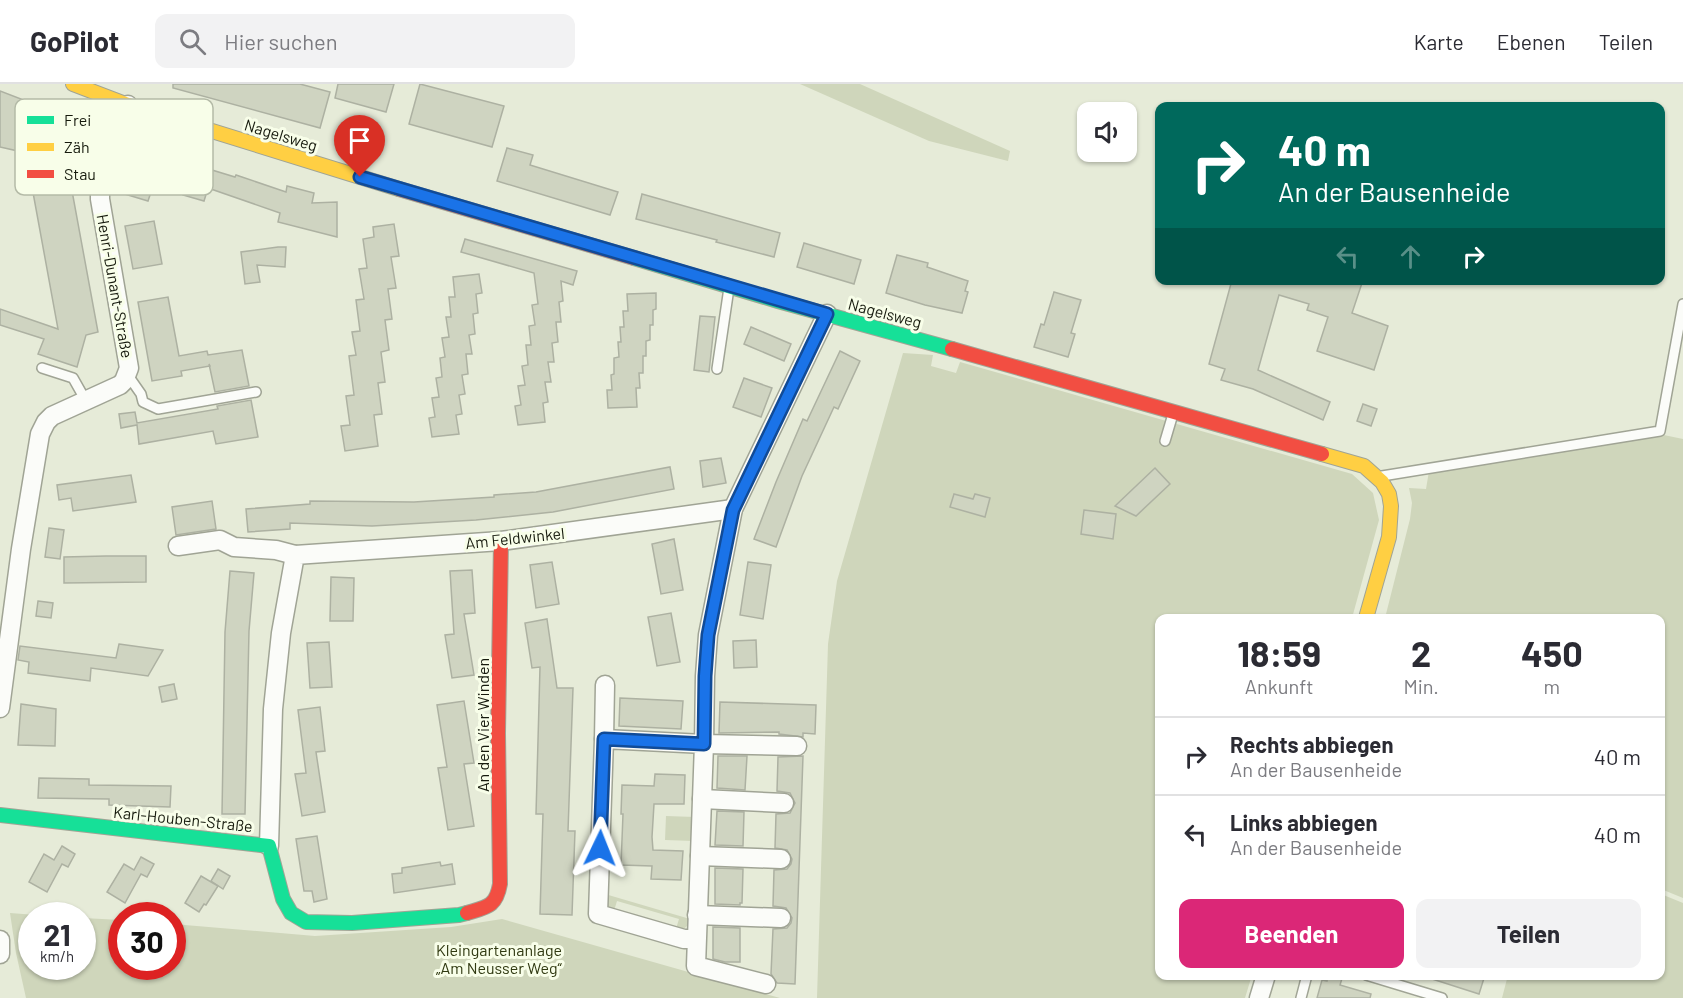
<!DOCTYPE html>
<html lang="de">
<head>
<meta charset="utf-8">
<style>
	:root { --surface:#fff; --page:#f2f2f3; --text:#2b2b33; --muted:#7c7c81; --line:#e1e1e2; --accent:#db2777 }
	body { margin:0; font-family:Barlow,sans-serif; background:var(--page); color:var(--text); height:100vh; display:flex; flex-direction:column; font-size:22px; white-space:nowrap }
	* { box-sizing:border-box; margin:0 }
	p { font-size:20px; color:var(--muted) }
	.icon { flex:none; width:33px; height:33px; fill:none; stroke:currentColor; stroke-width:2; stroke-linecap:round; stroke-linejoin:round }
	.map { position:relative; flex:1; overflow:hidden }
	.drawer { position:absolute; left:1155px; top:530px; width:510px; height:366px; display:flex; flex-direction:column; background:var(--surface); border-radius:12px; box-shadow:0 2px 4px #0004 }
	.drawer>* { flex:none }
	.guide { position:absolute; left:1155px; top:18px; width:510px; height:183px; border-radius:12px; box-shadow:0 2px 4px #0004; background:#00695c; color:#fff; overflow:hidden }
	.buttons { position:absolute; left:1077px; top:18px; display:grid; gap:12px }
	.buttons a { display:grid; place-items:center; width:60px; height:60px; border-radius:12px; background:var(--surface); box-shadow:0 2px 4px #0004; font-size:30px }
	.speed { position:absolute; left:18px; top:818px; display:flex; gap:12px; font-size:30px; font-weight:700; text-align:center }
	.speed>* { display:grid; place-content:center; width:78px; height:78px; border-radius:50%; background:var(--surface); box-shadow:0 2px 4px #0004; line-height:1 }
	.speed small { font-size:15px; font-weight:400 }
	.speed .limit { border:9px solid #d22; background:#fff; color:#111 }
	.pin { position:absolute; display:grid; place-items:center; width:51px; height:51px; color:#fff; margin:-62px -26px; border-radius:50% 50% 50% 0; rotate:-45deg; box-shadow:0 0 6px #0007 }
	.pin .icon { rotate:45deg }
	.me { position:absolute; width:66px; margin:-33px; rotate:2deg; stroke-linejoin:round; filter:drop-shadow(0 0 4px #0008) }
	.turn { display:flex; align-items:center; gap:21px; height:126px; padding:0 24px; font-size:27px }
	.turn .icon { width:78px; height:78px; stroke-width:2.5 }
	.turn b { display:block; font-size:42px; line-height:51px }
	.lanes { display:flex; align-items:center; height:57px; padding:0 24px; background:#0003; justify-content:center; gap:30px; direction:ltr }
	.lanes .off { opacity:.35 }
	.eta { display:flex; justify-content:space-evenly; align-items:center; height:102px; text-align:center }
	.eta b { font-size:36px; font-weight:700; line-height:42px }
	.primary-button { display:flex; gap:12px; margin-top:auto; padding:12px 24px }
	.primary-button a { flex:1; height:69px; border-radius:12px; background:var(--accent); color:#fff; font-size:24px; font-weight:700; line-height:69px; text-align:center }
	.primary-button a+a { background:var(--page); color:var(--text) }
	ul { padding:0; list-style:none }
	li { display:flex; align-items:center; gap:18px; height:78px; padding:0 24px; border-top:2px solid var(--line) }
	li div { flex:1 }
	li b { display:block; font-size:22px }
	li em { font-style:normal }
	header { display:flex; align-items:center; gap:36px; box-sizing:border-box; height:84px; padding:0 30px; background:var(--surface); border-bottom:2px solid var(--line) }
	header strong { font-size:28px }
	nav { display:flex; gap:33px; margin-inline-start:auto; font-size:21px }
	.search { width:420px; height:54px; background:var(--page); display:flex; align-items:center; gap:15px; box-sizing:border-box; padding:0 21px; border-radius:12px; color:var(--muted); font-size:22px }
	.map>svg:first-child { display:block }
</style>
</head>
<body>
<header>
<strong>GoPilot</strong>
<div class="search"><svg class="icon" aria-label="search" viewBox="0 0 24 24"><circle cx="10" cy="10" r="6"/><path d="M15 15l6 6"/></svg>Hier suchen</div>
<nav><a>Karte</a><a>Ebenen</a><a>Teilen</a></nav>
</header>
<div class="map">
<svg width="1683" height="914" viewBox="0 0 1683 914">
	<rect width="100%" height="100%" fill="#e6ebd8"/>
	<g fill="#cfd6bb">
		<polygon points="800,0 860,0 1010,67 1008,77 929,57"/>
		<polygon points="903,269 933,271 931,282 956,289 960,278 1352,390 1373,409 1379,436 1352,534 1160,534 1160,891 1252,891 1245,914 817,914 828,560 837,497"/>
		<polygon points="1659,350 1683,355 1683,814 1661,805 1660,534 1385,534 1410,435 1412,419 1409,404 1426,405 1429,387"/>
		<polygon points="666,732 695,733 694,757 665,756"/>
		<path d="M605,810L690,835C689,843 683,846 675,848L679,835L617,817L613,830L606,821Z"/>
		<polygon points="1661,810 1683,819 1683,914 1502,914 1508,891 1660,891"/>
		<polygon points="10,829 36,831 32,831 32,882 82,882 83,834 121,836 122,882 172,882 173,840 315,852 451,843 502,835 780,914 26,914 16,869"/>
	</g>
	<g fill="#cfd4c1" stroke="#adb1a2" stroke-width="1.5">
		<polygon points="173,0 300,0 330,8 320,44 173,4"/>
		<polygon points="338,0 394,0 386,28 335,14"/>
		<polygon points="420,0 504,22 492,63 409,40"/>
		<polygon points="0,7 91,42 78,76 73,76 21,57 18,67 0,63"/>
		<polygon points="137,55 179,68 176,75 235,93 236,91 286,108 287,102 314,109 312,119 337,118 337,153 278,138 280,129 208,104 204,117 183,111 184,107 154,99 148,117 118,108"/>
		<polygon points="507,64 533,71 530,81 618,108 610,131 497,97"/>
		<polygon points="70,96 98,248 86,251 77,283 38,270 44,255 0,241 0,225 58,245 32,103"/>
		<polygon points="642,110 780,149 774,173 716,158 717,156 636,135"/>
		<polygon points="154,137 162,180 133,185 125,142"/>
		<polygon points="394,140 399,172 391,173 396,204 388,205 392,235 385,236 389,266 381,268 385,298 378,299 382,330 374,331 378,362 345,367 341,342 350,341 346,312 354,311 349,272 356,271 352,248 360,247 356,216 364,215 359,185 367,184 363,155 374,153 373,143"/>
		<polygon points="465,155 577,187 573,201 561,197 563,217 559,218 561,238 556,238 558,258 552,259 554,278 548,278 551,298 545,298 548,318 543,319 545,338 518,341 515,322 521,321 518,302 525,301 522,282 528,281 526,261 531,261 529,242 535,241 532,221 538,220 534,189 461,168"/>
		<polygon points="804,159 861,176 854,200 797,183"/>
		<polygon points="278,163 286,163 285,183 257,181 260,198 245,200 241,168"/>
		<polygon points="897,171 928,179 927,183 968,197 965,207 968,208 962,229 925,221 886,209"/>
		<polygon points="479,190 482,209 476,210 478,229 473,230 475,250 469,251 472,270 466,270 468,290 462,291 465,310 459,311 462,330 456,331 459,350 432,353 429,334 435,333 432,314 439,313 436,294 442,293 440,274 445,273 442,254 449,253 446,233 451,233 449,213 455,213 453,193"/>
		<polygon points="1232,196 1363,196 1352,229 1388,242 1374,286 1317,267 1328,233 1307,226 1309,220 1279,211 1258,286 1330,318 1323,336 1253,305 1221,296 1225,285 1209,280"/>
		<polygon points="1054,208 1081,216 1071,249 1075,250 1068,273 1034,263 1041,240 1044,241"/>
		<polygon points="656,209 656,225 653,226 653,241 650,241 650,256 646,257 646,272 643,272 643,289 639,289 640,304 636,304 637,323 608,324 607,306 612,306 611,291 614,290 614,274 619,273 618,258 621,258 620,243 624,243 623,227 628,227 627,210"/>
		<polygon points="168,213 179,272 207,267 208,271 242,266 249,302 215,308 209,280 210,282 181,287 182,292 152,297 138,218"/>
		<polygon points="700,232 715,233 709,288 694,286"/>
		<polygon points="751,243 791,260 784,277 744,260"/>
		<polygon points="840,267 860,277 838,325 834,323 802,392 776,463 754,455 776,398 803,335 807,337"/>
		<polygon points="744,294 772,304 761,333 733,323"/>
		<polygon points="251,316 258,353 216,360 213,347 139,360 137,341 121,344 119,330 135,328 137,339 218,325 217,322"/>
		<polygon points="1363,320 1377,325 1371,342 1357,337"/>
		<polygon points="721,374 726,399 703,403 700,377"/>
		<polygon points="670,383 674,405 553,428 476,436 372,442 290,439 290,445 248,448 246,425 310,420 310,417 414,418 494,413 494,411 536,408"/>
		<polygon points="1155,384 1170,400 1136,432 1115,422"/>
		<polygon points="131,391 136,418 73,427 71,414 59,416 57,401"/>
		<polygon points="954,410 973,415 975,410 990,414 985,433 950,423"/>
		<polygon points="212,417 216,445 176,451 172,423"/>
		<polygon points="1084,426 1116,430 1113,455 1081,450"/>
		<polygon points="49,444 64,446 60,475 45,473"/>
		<polygon points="674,455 683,506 661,510 652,460"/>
		<polygon points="106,472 146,472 146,498 64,499 64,473"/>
		<polygon points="552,478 559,520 536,524 530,481"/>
		<polygon points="748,478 771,481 763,535 740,531"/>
		<polygon points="472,486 475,529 464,530 474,591 452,594 445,551 454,550 450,487"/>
		<polygon points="230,487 254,489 249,547 245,730 222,730 225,548"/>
		<polygon points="331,493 354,494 353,537 330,537"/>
		<polygon points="38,517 53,519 51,534 36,532"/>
		<polygon points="671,529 680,578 657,582 648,533"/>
		<polygon points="547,535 557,604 573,604 568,747 575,747 572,831 540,830 543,730 536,730 540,583 532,584 525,539"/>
		<polygon points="756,556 757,583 734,584 733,557"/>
		<polygon points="329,558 332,603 310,604 307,559"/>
		<polygon points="119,560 163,566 148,592 91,584 90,597 28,589 29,578 18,576 20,562 116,574"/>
		<polygon points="174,600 177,615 162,618 159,603"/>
		<polygon points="620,614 683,617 681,645 619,642"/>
		<polygon points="464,617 474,679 464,680 474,742 448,746 438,684 447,683 437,621"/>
		<polygon points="720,618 816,621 815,650 803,649 803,653 779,650 779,648 719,649"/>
		<polygon points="21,620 56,625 55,662 18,661"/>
		<polygon points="320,623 325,667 316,668 325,728 302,732 295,690 306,689 298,626"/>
		<polygon points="718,672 747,672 745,706 717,704"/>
		<polygon points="803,672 795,900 777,899 771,890 773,845 787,844 791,839 792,834 786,824 773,822 774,786 787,785 791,780 792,775 787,766 775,764 776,730 790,729 795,719 790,709 777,707 778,673"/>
		<polygon points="655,690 685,691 684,720 654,720 652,753 653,766 683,767 681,796 651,795 652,782 621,781 623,730 621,730 622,701 654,702"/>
		<polygon points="39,694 89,695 89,701 171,702 170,723 109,721 109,715 38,714"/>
		<polygon points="717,727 744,728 743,762 715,761"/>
		<polygon points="317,752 327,815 314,818 312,807 304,807 296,755"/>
		<polygon points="62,762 75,770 68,783 62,780 47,808 29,798 44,770 54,776"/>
		<polygon points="141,773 154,780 147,793 141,790 125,819 107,808 124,780 134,786"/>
		<polygon points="440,778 441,782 452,780 455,800 394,809 392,790 402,789 402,784"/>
		<polygon points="715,784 743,785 742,819 740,819 740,821 715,820"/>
		<polygon points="218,785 230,792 223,805 211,797"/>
		<polygon points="201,792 218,802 206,821 204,820 199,828 185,819"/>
		<polygon points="713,843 740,844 740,878 725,878 713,875"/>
		<polygon points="1328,891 1343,891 1340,901 1371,910 1370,914 1317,914 1322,896 1327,897"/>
		<polygon points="1430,891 1485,891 1479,910 1429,894"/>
	</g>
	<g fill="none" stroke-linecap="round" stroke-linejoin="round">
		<g stroke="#a0a495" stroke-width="12">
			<g id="lane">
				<polyline points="42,284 73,294 86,317"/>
				<polyline points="717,285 729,204"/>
				<polyline points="127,290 141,310 143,318 158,325 256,308"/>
				<polyline points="1165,357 1173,330"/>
				<polyline points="1382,392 1660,347 1683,220"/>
				<polyline points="1366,891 1442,914"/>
				<polyline points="1301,914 1307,891"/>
			</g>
		</g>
		<g stroke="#a0a495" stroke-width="21">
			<g id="street">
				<polyline points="178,462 220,456 234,463 276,466 295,471"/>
				<polyline points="0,624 21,465 40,350 46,338 52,332 120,301 124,297 129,284 100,115 100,94 128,21"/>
				<polyline points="604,655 605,601"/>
				<polyline points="797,662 704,660 705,592 708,551 733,425 827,230"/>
				<polyline points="702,715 784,719"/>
				<polyline points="269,762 273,625 281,549 295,471 501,457 733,425"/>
				<polyline points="700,772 781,775"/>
				<polyline points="697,831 781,834"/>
				<polyline points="697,855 684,855 598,830 604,655 704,660 696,882 766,900"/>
				<polyline points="0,856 0,870"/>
				<polyline points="1259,914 1266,891"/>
			</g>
		</g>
		<g stroke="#a0a495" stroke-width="16">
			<g id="fast">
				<polyline points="634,174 778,217 952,265"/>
				<polyline points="0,731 269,762 283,815 291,829 306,838 352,839 459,831 467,829"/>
			</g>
		</g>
		<g stroke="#a0a495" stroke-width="16">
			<g id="slow">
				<polyline points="73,0 128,21 399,105"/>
				<polyline points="1322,370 1364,382 1382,398 1389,410 1391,422 1389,453 1366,534"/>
			</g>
		</g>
		<g stroke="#a0a495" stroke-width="16">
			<g id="jam">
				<polyline points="399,105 634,174"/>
				<polyline points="952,265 1322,370"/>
				<path d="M467,829C487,823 496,823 500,800L498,649L501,457"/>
			</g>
		</g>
		<use href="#lane" stroke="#fbfcf9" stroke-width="9"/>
		<use href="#street" stroke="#fbfcf9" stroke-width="18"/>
		<use href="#fast" stroke="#16e098" stroke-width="14"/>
		<use href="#slow" stroke="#ffcf43" stroke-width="14"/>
		<use href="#jam" stroke="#f24e42" stroke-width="14"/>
	</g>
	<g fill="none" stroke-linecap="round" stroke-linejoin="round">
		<g stroke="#114b97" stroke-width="15">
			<polyline id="route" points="360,93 827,230 733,426 708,551 705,592 704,660 604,655 600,764"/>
		</g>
		<use href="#route" stroke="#1a73e8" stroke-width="10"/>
	</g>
	<g text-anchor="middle" stroke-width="6" stroke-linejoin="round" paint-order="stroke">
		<g font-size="16" fill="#161a0d" stroke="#f8fee9">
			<text transform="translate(281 51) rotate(17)" y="6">Nagelsweg</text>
			<text transform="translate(115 202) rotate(80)" y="6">Henri-Dunant-Straße</text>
			<text transform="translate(885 229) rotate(15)" y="6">Nagelsweg</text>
			<text transform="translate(515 454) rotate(-6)" y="6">Am Feldwinkel</text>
			<text transform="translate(483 641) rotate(-90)" y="6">An den Vier Winden</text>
			<text transform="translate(183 735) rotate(6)" y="6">Karl-Houben-Straße</text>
		</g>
		<g font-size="16" fill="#303911" stroke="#f8fee9">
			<text x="499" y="872">Kleingartenanlage<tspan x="499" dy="18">„Am Neusser Weg“</tspan></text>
		</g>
	</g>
	<rect x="15" y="15" width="198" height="96" rx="9" fill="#f8fee9" stroke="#b4baa7" stroke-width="1.5"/>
	<rect x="27" y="32" width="27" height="8" fill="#16e098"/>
	<rect x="27" y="59" width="27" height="8" fill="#ffcf43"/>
	<rect x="27" y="86" width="27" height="8" fill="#f24e42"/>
	<g font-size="16" fill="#161a0d">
		<text x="64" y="42">Frei</text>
		<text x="64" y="69">Zäh</text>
		<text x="64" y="96">Stau</text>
	</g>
</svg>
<div class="buttons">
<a><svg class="icon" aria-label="sound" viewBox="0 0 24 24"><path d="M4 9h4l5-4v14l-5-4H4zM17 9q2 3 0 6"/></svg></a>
</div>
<div class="speed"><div>21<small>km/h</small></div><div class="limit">30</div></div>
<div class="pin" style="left:360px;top:93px;background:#d93025"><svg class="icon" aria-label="arrive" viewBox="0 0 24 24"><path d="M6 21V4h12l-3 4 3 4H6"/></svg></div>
<svg class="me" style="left:600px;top:764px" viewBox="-20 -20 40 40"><path d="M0-17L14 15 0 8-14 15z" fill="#1a73e8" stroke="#fff" stroke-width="4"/></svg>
<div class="guide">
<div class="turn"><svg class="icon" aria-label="right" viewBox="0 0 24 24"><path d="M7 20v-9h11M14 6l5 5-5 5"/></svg><div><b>40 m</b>An der Bausenheide</div></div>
<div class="lanes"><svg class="icon off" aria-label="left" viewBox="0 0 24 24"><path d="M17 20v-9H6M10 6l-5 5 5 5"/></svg><svg class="icon off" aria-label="ahead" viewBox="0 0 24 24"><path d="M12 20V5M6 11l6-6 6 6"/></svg><svg class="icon" aria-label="right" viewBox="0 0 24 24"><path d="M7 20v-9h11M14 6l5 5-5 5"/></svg></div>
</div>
<section class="drawer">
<div class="eta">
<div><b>18:59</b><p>Ankunft</p></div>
<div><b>2</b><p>Min.</p></div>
<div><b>450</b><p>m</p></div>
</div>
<ul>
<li><svg class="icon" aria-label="right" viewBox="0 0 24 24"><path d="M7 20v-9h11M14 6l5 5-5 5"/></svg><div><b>Rechts abbiegen</b><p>An der Bausenheide</p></div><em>40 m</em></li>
<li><svg class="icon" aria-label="left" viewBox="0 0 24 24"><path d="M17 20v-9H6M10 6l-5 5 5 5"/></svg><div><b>Links abbiegen</b><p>An der Bausenheide</p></div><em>40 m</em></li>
</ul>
<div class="primary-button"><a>Beenden</a><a>Teilen</a></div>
</section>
</div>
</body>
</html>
